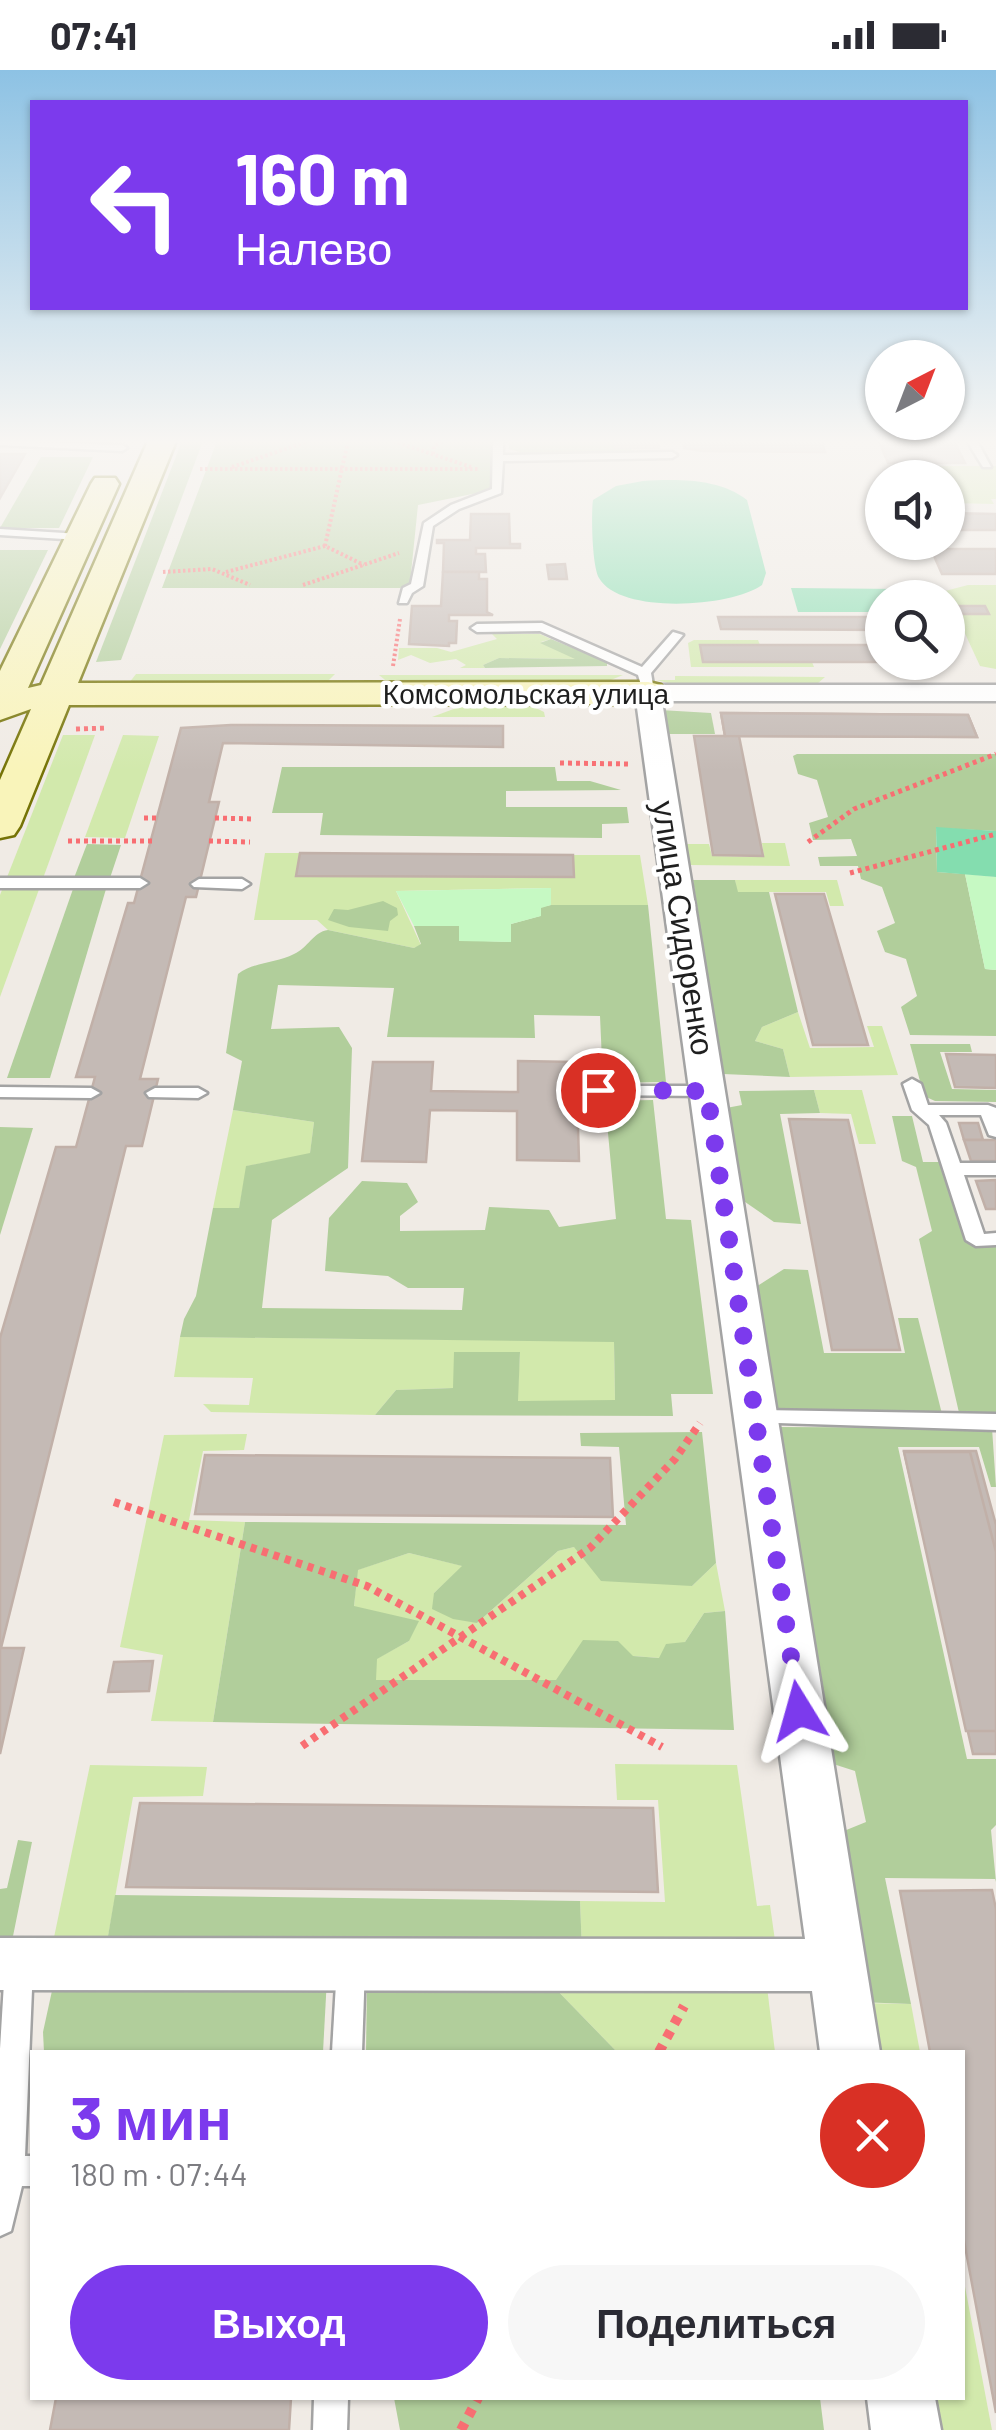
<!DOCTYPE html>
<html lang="ru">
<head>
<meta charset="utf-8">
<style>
	:root { --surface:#fff; --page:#f7f7f7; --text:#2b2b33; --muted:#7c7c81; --accent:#7c3aed }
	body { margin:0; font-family:Barlow,sans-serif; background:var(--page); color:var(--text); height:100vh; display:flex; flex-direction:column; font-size:38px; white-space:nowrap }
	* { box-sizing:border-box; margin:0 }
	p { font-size:32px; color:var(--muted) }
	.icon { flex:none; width:55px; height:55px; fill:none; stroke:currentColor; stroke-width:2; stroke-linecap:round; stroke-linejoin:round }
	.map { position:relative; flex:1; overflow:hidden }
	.drawer { position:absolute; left:30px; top:1980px; width:935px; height:350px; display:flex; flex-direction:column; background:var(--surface); border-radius:0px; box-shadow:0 2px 8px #0004 }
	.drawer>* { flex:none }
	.guide { position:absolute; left:30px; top:30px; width:938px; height:210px; border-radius:0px; box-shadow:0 2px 8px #0004; background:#7c3aed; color:#fff; overflow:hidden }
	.needle { width:65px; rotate:42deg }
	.fabs { position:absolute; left:865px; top:270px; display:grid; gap:20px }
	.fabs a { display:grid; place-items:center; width:100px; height:100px; border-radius:50%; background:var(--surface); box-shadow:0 2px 8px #0004; font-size:50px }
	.pin { position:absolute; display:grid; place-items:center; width:85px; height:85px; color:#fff; margin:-42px; border:5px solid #fff; border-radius:50%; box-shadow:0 2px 10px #0007 }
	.me { position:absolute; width:110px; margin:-55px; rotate:352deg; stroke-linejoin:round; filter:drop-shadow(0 0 8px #0008) }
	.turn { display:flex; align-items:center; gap:35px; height:210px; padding:0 40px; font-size:45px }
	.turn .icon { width:130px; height:130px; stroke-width:2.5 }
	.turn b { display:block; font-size:70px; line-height:85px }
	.round { display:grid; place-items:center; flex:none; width:105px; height:105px; border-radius:52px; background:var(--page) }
	.headline { display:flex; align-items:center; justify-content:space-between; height:170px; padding:0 40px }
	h1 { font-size:60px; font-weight:700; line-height:75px; color:var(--accent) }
	.primary-button { display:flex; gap:20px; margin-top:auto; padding:20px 40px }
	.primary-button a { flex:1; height:115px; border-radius:60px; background:var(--accent); color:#fff; font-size:40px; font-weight:700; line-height:115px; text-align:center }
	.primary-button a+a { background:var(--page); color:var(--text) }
	.status { display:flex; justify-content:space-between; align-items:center; height:70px; padding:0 50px; background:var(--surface); direction:ltr }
	.status svg { height:28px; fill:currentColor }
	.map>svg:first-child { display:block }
</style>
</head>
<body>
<div class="status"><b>07:41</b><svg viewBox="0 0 49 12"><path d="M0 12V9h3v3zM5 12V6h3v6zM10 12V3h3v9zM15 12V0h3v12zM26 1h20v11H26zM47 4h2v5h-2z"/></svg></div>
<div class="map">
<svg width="996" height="2360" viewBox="0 0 996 2360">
	<rect width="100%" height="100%" fill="#f0ebe5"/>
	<g fill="#d2e9ac">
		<polygon points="893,396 996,396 996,429 991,429 994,434 948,433 948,408 898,407"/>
		<polygon points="968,515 996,515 996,599 980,596 956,544 988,544 985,536 951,536 945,521"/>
		<polygon points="492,564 540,564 551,569 541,572 578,589 499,588 483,595 485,598 460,598 466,595 456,589 430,593 411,585 398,590 399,578 437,578 451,582 497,569"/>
		<polygon points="694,570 758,570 760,575 700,575 704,592 812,592 814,597 691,597 688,573"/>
		<polygon points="136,604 335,604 324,615 129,613"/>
		<polygon points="379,605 623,605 601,614 390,614"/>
		<polygon points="675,606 825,607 817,614 671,614 657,610 675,610"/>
		<polygon points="459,637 534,637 544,642 545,647 432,647"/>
		<polygon points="63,665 95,665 0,927 0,825"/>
		<polygon points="123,665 159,666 125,768 85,767"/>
		<polygon points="762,773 785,773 790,796 689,795 685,774 709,774 712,786 764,787"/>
		<polygon points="265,783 300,783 297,806 573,807 573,785 640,785 648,835 551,835 550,818 396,821 421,875 414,878 328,860 317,850 254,850"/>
		<polygon points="735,810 837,810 844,836 830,836 826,822 737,822"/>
		<polygon points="798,942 810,978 874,977 867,956 882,956 898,1005 790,1007 783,979 755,971 762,957"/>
		<polygon points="814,1020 862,1020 876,1074 859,1074 851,1044 820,1043"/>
		<polygon points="233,1040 314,1052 310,1084 247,1096 239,1138 213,1138"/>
		<polygon points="180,1267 614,1271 615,1331 517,1331 520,1283 453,1318 396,1320 375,1345 211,1342 203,1334 249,1335 253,1308 174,1307"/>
		<polygon points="247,1364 244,1380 203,1381 189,1450 245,1452 213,1652 151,1651 163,1585 120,1577 164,1365"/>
		<polygon points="574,1477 692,1516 716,1493 725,1541 704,1543 685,1572 660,1588 633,1586 556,1610 375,1610 376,1589 409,1571 354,1537 357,1500 409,1483 463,1496 434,1523 477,1553 558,1481"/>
		<polygon points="615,1694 737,1695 757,1836 770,1835 777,1885 582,1881 580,1831 665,1832 658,1730 617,1730"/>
		<polygon points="90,1695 207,1697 203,1726 133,1727 106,1878 52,1877"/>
		<polygon points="551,1914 767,1917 775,1982 617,1982"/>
		<polygon points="858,1933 911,1934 920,1982 867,1982"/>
		<polygon points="963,2206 992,2360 928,2360 923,2328 962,2328"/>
	</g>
	<g fill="#b1ce9b">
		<polygon points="182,371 203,371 121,590 96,592"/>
		<polygon points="217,371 493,371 492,420 418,435 410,513 400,518 162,518"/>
		<polygon points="509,371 614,371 615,378 631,378 632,383 523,383 509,379"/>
		<polygon points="41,387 93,387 59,458 0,458"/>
		<polygon points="0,480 48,480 0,579"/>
		<polygon points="551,569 607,592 607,596 485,598 483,595 499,588 575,589 540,573"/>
		<polygon points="660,640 711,643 715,664 663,664"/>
		<polygon points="797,684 996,684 996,761 936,758 937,802 965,804 985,899 996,900 996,966 910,965 901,937 917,926 906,889 885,882 877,861 895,853 882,817 861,809 858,796 820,796 818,787 857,786 851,769 813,770 809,753 828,747 817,710 798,704 793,686"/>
		<polygon points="282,697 555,697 557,711 590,711 621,720 506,721 506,737 627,737 629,753 602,754 602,768 320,765 323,743 272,743"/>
		<polygon points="87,774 121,775 110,808 74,808"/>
		<polygon points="693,810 735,810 738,822 769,822 798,942 762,957 755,971 783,979 790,1007 723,1004"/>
		<polygon points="73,819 106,819 50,1008 7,1008"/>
		<polygon points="383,831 397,838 398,845 390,851 388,861 349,857 328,850 334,839 348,840"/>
		<path d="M551,835H648L666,1012L603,1013L600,946L534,945L535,968L387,967L394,918L278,915L271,959L339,957L352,978L348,1098L272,1150L262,1238L462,1240L464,1218H408L388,1206L325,1201L329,1148L362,1111L407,1113L418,1132L400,1146V1161L485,1160L489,1137L549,1140L559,1157L616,1149L605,1031L653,1030L666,1149L691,1150L713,1324H671L673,1346L375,1345L396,1320L453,1318L454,1282H520L518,1331L615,1330L614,1272L180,1267L184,1249L196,1226L213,1138H239L246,1096L310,1083L314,1052L233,1040L242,991L226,983L238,904C254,892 276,893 294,884C308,878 313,862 328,860L414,878L421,874L414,856H460L459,870L510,872L511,854L540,846L541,837Z"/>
		<polygon points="910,974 970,974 972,982 940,982 952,1019 996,1020 996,1032 935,1031 924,1026"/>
		<polygon points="814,1020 820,1043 780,1044 801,1154 774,1152 735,1125 721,1039 742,1035 739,1021"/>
		<polygon points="892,1046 912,1046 923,1092 944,1092 971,1176 996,1176 996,1347 960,1347 919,1169 932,1161 916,1097 902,1091"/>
		<polygon points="0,1057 33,1058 0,1165"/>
		<polygon points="784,1199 808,1200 824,1283 905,1283 898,1248 918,1248 942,1344 764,1341 748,1222"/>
		<polygon points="775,1357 992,1358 996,1417 991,1417 979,1377 898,1377 967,1689 996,1689 996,1755 991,1760 996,1812 995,1809 885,1808 911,1934 858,1932 834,1765 866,1752 855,1701 824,1691"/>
		<polygon points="702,1362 716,1493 692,1516 601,1511 574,1477 558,1481 477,1553 453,1549 432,1539 434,1523 462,1496 409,1483 358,1500 354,1536 419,1551 409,1571 377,1589 376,1610 556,1610 583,1570 618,1571 633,1586 659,1588 666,1574 685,1572 704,1543 725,1541 734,1660 213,1652 245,1452 626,1455 619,1377 581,1376 580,1363"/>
		<polygon points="18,1770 32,1772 11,1876 0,1876 0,1819 7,1818"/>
		<polygon points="115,1825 580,1831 582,1881 106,1878"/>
		<polygon points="55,1907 327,1908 323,1982 44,1982 43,1962"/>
		<polygon points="367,1910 551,1914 617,1982 366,1982"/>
		<polygon points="394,2328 820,2328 824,2360 400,2360"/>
	</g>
	<g fill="#c6f9c3">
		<polygon points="965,804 996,807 996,900 985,899"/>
		<polygon points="551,818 551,835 541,838 541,846 511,854 511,872 459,871 459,856 414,856 396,821"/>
	</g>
	<g fill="#84ddaf">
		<path d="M643,411C677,409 719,408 747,430L766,503L762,515C732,537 620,545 599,508C592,496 591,444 593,430L616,416Z"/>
		<polygon points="791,518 902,519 905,527 882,528 882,542 798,542"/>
		<polygon points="936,757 996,761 996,807 937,802"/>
	</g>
	<g fill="#c4bab5" stroke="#c1b0a8" stroke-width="2.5">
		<polygon points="614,371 658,371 659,378 615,378"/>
		<polygon points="683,371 822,371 825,382 702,381 684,378"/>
		<polygon points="879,371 954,371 965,393 888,393"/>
		<polygon points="0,384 25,384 0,428"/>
		<polygon points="948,443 996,444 996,460 948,460"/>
		<polygon points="471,444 509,444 510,474 520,474 520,478 476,478 476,484 485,484 486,502 443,502 444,473 437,473 437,470 470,470"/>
		<polygon points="931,479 996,479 996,504 942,504"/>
		<polygon points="565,494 567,509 549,509 547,495"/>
		<polygon points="443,502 479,502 479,509 487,509 487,542 493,545 449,545 449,551 457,551 456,573 449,573 449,576 409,574 412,536 441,536"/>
		<polygon points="951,536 985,536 989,544 956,544"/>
		<polygon points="718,547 882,547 882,560 721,559"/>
		<polygon points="700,575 882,575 882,592 703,592"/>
		<polygon points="721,643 968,645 977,667 739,666 763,786 713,785 694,666 725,666"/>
		<polygon points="721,643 968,645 977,667 725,666"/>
		<polygon points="231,655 503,656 503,677 223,673 209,732 219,732 196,827 186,827 140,1009 158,1009 142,1076 126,1076 1,1578 24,1578 0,1684 0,1268 56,1077 76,1077 95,1007 76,1007 128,833 134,833 181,658"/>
		<polygon points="300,783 573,785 574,807 296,806"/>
		<polygon points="775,824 824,824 868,975 813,975"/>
		<polygon points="946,984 996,985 996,1018 955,1017"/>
		<polygon points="518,991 576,992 579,1091 517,1090 517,1041 430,1040 426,1092 362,1091 373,992 433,992 431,1021 518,1022"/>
		<polygon points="789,1049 848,1050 900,1280 832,1280"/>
		<polygon points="959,1053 978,1053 983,1070 964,1070"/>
		<polygon points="964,1070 996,1070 996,1091 971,1091"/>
		<polygon points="996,1110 996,1139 986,1139 976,1111"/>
		<polygon points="904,1381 976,1381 996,1455 996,1684 973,1684"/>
		<polygon points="904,1382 970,1382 996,1482 996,1661 966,1661"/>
		<polygon points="205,1385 610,1388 613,1447 195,1444"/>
		<polygon points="153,1591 149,1621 108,1622 114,1592"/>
		<polygon points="140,1733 653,1738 658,1822 126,1817"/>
		<polygon points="992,1820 996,1839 996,2343 962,2160 962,1982 930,1982 900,1821"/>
		<polygon points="56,2328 291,2328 289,2360 50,2360"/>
	</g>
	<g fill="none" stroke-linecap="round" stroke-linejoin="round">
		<g stroke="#a3a3a3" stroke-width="5">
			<g id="lane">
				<polygon points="0,371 122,375 127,378 122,381 0,375"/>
				<polygon points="493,371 503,371 503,385 672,382 677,385 672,388 503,391 501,423 459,439 433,456 423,516 412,523 407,533 399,533 403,518 411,514 424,453 451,435 492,419"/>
				<polygon points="967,371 977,371 991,397 983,397"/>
				<polygon points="0,459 80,464 86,467 80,470 0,465"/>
				<polygon points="542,553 642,597 673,562 683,565 651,603 653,615 647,619 641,615 638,605 540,561 477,562 471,558 477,554"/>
				<polygon points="0,808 140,808 148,813 140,818 0,818"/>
				<polygon points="199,809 242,809 250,814 242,819 194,817 191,814"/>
				<polygon points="912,1009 921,1014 928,1035 988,1035 996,1038 996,1067 989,1065 981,1045 939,1045 946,1053 960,1093 996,1093 996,1105 964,1105 984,1164 996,1163 996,1175 976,1176 966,1170 929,1055 912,1040 903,1014"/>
				<polygon points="599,1016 707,1016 716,1021 707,1026 593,1025 590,1021 593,1017"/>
				<polygon points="0,1017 91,1018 100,1023 91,1028 0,1027"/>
				<polygon points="155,1018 198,1018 207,1023 198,1028 149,1027 146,1023"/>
				<polygon points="756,1340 996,1344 996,1360 748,1352 745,1347 748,1342"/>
				<polygon points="19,1883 29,1887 33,1896 25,2086 32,2086 32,2116 22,2116 11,2161 0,2166 0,1979 5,1896 9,1887"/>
				<polygon points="351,1883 361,1887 365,1896 362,1982 332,1982 337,1896 341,1887"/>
				<polygon points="314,2328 348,2328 347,2360 313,2360"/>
			</g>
		</g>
		<g stroke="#a3a3a3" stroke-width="5">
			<g id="street">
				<polygon points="648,615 996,615 996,631 662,631 880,1982 820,1982 812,1921 0,1920 0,1868 805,1869 635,623"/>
				<polygon points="867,2328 935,2328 941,2360 871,2360"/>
			</g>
		</g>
		<g stroke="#757306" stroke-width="5">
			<polygon id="secondary" points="148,371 176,371 78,613 648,612 661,615 666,623 661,631 648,634 69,635 20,756 14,765 0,768 0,710 31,639 0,650 0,601 91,414 95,408 115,408 119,414 28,618 41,615"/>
		</g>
		<g stroke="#f86e72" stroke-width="4" stroke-dasharray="2.5 2.5" stroke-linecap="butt">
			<polyline points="348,371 325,476 364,495"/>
			<polyline points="393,371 471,397"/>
			<polyline points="433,384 434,376 443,371"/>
			<polyline points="232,397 309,371"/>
			<polyline points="200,399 479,399"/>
			<polyline points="163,502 212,499 250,515"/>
			<polyline points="226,502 325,476"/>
			<polyline points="303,515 399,483"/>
			<polyline points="948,566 952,566"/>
			<polyline points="393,596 400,549"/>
		</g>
		<g stroke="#f86e72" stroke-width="5" stroke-dasharray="4 4" stroke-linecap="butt">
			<polyline points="76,659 108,658"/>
			<polyline points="560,693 629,694"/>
			<polyline points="144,748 159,748"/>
			<polyline points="215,748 255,749"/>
			<polyline points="68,771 152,771"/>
			<polyline points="209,771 250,772"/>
			<polyline points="808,772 854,739 996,684"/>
			<polyline points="850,803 996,764"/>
		</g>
		<g stroke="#f86e72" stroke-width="8" stroke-dasharray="6 6" stroke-linecap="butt">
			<polyline points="114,1432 367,1516 662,1677"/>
			<polyline points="302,1676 590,1478 675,1389 700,1353"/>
		</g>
		<g stroke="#f86e72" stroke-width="10" stroke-dasharray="8 8" stroke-linecap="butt">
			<polyline points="659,1982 684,1936"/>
			<polyline points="461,2360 478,2328"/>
		</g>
		<use href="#lane" fill="#fff" fill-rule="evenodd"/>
		<use href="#street" fill="#fff" fill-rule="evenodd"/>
		<use href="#secondary" fill="#f9f4ba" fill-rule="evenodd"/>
	</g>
	<linearGradient id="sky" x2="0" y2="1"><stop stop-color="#8dc2e4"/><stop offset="0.53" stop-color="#f8f6f3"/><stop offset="1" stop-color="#f8f6f3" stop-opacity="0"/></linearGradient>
	<rect width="996" height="701" fill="url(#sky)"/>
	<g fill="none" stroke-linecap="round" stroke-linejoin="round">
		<polyline stroke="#7c3aed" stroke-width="18" stroke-dasharray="0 32.4" points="598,1020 707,1021 799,1641"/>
	</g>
	<g text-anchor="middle" stroke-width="9" stroke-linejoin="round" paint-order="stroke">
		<g font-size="28" fill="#1f1f1f" stroke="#fff">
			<text x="526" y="634">Комсомольская улица</text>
		</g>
		<g font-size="32" fill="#1f1f1f" stroke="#fff">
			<text transform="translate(683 858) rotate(81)" y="11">улица Сидоренко</text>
		</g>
	</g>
</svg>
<div class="fabs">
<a><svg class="needle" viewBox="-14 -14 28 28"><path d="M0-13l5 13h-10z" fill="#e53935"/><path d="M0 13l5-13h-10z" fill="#7c7c81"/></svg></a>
<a><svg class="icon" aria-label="sound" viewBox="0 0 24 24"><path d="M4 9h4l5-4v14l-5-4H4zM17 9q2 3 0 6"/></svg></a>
<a><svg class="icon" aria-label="search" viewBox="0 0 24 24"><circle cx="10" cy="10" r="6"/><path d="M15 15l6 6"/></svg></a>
</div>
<div class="pin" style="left:598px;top:1020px;background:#d93025"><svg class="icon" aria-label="arrive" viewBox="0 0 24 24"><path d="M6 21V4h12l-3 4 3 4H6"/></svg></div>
<svg class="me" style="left:799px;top:1641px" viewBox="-20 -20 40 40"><path d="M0-17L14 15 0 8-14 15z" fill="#7c3aed" stroke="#fff" stroke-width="4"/></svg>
<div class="guide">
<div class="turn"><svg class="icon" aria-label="left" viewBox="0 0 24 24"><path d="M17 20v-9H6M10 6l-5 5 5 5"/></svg><div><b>160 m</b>Налево</div></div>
</div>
<section class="drawer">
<div class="headline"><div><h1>3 мин</h1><p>180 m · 07:44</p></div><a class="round" style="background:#d93025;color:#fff"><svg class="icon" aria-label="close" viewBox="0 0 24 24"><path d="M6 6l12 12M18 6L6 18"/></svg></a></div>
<div class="primary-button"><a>Выход</a><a>Поделиться</a></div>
</section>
</div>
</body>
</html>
